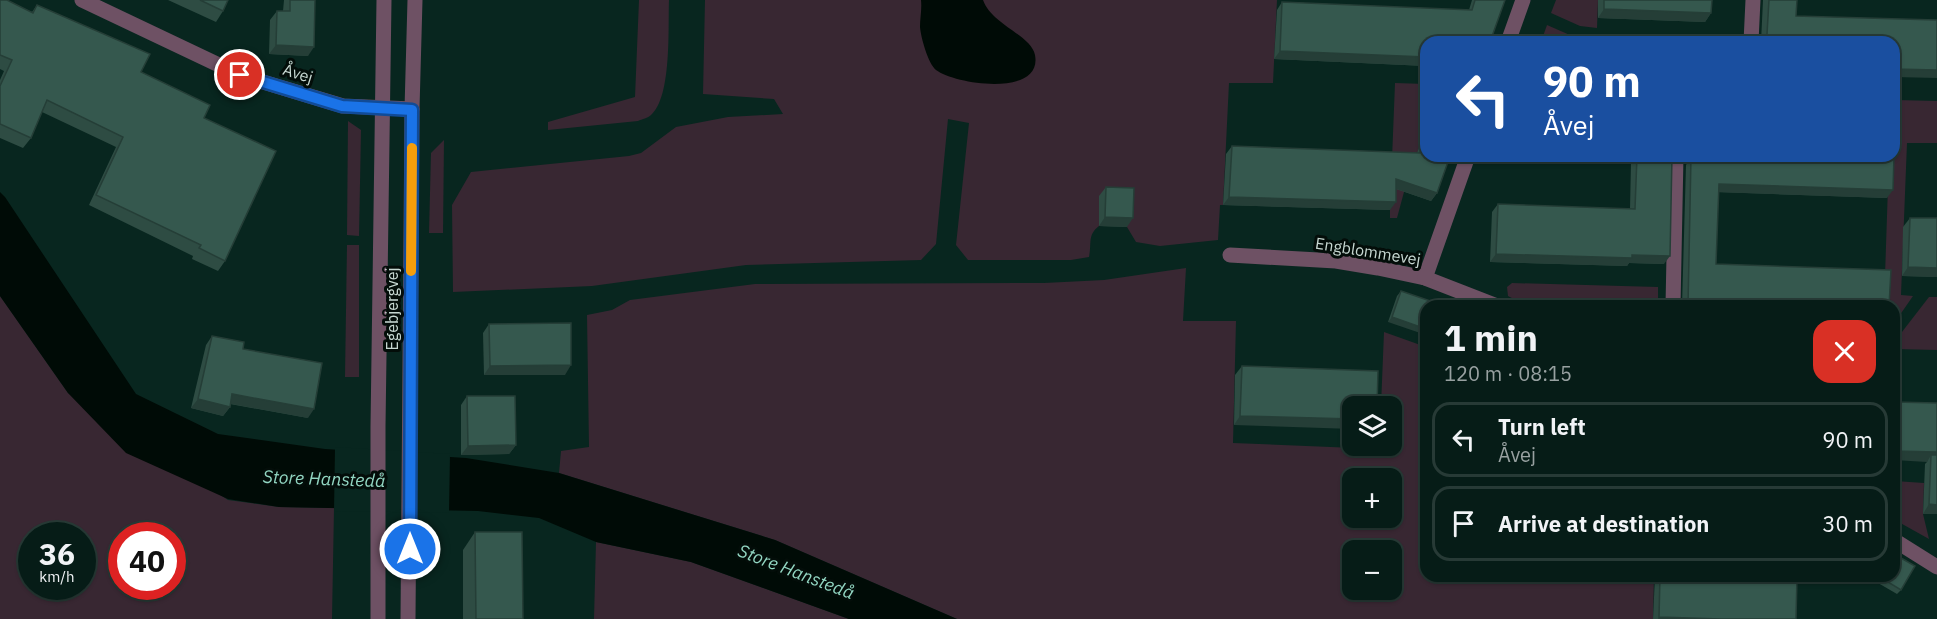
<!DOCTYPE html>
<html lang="en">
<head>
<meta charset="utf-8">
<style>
	:root { --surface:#061c17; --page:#142924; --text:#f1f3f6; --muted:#98a1a1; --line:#273a36 }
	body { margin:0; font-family:"IBM Plex Sans",sans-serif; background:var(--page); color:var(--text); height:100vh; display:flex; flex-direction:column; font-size:22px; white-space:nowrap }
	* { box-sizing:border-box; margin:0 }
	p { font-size:20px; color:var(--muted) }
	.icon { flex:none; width:33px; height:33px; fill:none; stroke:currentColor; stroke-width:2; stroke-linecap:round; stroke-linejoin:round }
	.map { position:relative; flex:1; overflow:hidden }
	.sheet { position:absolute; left:1420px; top:300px; width:480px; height:282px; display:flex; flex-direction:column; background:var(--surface); border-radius:18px; box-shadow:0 2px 4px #0004,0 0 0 2px var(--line) }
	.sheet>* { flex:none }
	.banner { position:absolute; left:1420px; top:36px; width:480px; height:126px; border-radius:18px; box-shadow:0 2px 4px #0004,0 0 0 2px var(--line); background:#1a4fa0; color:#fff; overflow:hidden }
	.tools { position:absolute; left:1342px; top:396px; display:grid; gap:12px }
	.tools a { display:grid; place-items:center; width:60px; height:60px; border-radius:12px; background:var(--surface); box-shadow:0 2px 4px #0004,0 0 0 2px var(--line); font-size:30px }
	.speed { position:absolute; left:18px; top:522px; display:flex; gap:12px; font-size:30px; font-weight:700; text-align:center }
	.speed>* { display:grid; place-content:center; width:78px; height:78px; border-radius:50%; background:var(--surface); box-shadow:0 2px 4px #0004,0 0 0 2px var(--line); line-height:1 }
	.speed small { font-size:15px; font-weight:400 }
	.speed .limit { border:9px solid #d22; background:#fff; color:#111 }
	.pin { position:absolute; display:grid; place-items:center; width:51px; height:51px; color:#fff; margin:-26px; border:3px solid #fff; border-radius:50%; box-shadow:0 2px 6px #0007 }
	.me { position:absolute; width:66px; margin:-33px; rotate:0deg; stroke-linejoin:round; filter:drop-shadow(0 0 4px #0008) }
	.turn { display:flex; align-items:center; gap:21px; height:126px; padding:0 24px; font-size:27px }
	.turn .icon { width:78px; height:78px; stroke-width:2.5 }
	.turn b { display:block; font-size:42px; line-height:51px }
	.round { display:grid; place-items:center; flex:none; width:63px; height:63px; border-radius:18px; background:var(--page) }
	.overview { display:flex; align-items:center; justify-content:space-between; height:102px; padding:0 24px }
	h1 { font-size:36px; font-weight:800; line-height:45px }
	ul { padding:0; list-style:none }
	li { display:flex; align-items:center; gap:18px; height:75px; margin:0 12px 9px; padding:0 12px; border:3px solid var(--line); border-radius:18px }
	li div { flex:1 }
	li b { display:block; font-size:22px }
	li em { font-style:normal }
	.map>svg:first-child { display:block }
</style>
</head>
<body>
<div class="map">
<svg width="1937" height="619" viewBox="0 0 1937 619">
	<rect width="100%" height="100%" fill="#08261f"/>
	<g fill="#382732" fill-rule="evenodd">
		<path d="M639,0H669C668,28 672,97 651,115C648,118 642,119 638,121L548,130V122L635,97Z"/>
		<path d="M705,0H1277L1273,83H1229L1223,205H1220L1218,240L1160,246L1136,242L1127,227L1128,197H1099V226C1087,235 1092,244 1089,257L1071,260H968L956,245L969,123L948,119L936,244L921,260L746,265L592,286L453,292L452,205L471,172L629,156L641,153L676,127L728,117L783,114L774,99L703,94Z"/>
		<polygon points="1556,0 1598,0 1597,28 1580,26 1551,13"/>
		<polygon points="1547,25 1579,39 1583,42 1541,42"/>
		<polygon points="1395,83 1426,84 1426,127 1404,192 1397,218 1390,218 1390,210"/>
		<polygon points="1895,100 1937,101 1937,143 1907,143 1901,295 1913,296 1895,322 1894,306 1884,306 1889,156 1894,156"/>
		<polygon points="348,121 361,130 359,236 347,235"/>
		<polygon points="444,140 443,233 429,233 431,153"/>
		<polygon points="347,245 359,245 359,377 345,377"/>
		<path d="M1186,268L1183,321H1236L1233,443L1379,449V446H1392V406H1381L1384,332L1426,347V576H1654L1653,619H957L775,540L559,473L561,451L589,447L587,315L612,310L630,300L755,284L1044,283L1104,280ZM1353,478H1392V518H1353ZM1353,550H1392V590H1353Z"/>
		<polygon points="1512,283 1658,287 1658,306 1527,306 1508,296 1507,287"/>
		<path d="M0,296L68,393L228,500L279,507L334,508L332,619H0ZM32,536H82V586H32ZM122,536H172V586H122Z"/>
		<polygon points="1929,297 1937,297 1937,350 1895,349 1895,341"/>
		<polygon points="1895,481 1924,483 1923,514 1929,539 1895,520"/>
		<polygon points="596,542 691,562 849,619 594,619"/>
	</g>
	<g fill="#000b06">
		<path d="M921,0H983C992,25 1031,35 1035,55C1043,97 956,85 936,70C928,63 921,38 920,27C920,18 922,9 921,0Z"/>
		<polygon points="0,192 5,197 136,394 218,434 325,449 466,458 559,473 775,540 957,619 849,619 691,562 596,542 539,518 478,511 279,507 228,499 126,453 68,393 0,296"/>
	</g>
	<polygon fill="#08261f" points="335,447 450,454 449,513 334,511"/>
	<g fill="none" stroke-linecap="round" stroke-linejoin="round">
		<g stroke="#6e5164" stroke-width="15">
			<polyline points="82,0 240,75 343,106 412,109"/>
			<polyline points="1508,42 1523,0"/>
			<polyline points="1751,42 1753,0"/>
			<polyline points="1230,255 1336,261 1378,268 1425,278 1497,306"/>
			<polyline points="1425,278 1468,156"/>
			<polyline points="1673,306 1676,156"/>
			<polyline points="1894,540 1937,567"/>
		</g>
		<g stroke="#6e5164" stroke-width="15">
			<polyline points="378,619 378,426 384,0"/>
			<polyline points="408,619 412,109 415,0"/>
		</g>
	</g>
	<g fill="#2e4c43">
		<polygon points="0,0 32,12 37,5 141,72 204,118 225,261 218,271 192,259 193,256 89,205 116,147 42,112 31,138 23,148 0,138 0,80 4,71 0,69"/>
		<polygon points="168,0 228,0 223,11 216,22"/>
		<polygon points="284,0 315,0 308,56 269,54 270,20 277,11 283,11"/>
		<polygon points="1472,0 1505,0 1426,42 1426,66 1274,59 1277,10 1282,2 1469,10"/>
		<polygon points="1598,0 1712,0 1711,13 1705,22 1598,18"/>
		<polygon points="1763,0 1797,0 1796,16 1894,42 1761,42"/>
		<polygon points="1426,127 1426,156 1437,193 1431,201 1396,189 1390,210 1223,205 1226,154 1232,146 1417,153"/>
		<polygon points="1636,156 1672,156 1664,264 1629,263 1627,266 1490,262 1492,212 1498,204 1630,209 1631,162"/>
		<polygon points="1688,156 1894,156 1887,198 1718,192 1716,264 1889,306 1682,306 1686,165 1688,162"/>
		<polygon points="1106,187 1127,227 1099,226 1099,196"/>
		<polygon points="1910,218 1937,277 1902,276 1903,227"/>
		<polygon points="1401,291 1445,306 1388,322 1397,296"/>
		<polygon points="489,324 565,375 484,375 483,333"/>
		<polygon points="212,336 308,418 230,404 230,407 223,416 191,408 206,345"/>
		<polygon points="1242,366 1377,406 1234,425 1235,375"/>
		<polygon points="467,396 516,445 509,454 461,455 461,405"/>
		<polygon points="1937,403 1937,514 1923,514 1925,464 1927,462"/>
		<polygon points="475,532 523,619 463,619 463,550"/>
		<polygon points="1655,576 1797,576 1796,619 1653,619"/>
		<polygon points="1866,576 1894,576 1901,590 1897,594"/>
	</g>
	<g fill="#253e37">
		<polygon points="1604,9 1711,13 1705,22 1598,18"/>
		<polygon points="1764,40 1797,42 1763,42"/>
		<polygon points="276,45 314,47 308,56 269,54"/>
		<polygon points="1280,51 1426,57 1426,66 1274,59"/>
		<polygon points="1894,69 1937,70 1937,78 1894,77"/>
		<polygon points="1396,179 1437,193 1431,201 1391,187"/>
		<polygon points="1719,184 1893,190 1887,198 1713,192"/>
		<polygon points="1229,197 1396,202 1390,210 1223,205"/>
		<polygon points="1105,217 1133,218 1127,227 1099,226"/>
		<polygon points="1496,254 1632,255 1670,256 1664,264 1629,263 1627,266 1490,262"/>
		<polygon points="1908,267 1937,268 1937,277 1902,276"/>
		<polygon points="1392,317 1426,329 1426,335 1388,322"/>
		<polygon points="571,365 565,375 484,375 490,366"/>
		<polygon points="232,394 314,409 308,418 226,403"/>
		<polygon points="198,399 230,407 223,416 191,408"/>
		<polygon points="1240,416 1353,419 1353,429 1234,425"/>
		<polygon points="516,445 509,454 461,455 468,446"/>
		<polygon points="1894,451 1937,452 1937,454 1932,462 1931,455 1927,462 1894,460"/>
		<polygon points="1929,504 1937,505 1937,514 1923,514"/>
		<polygon points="1659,617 1721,619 1658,619"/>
	</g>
	<g fill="#35584e" stroke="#253e37" stroke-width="1.5">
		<polygon points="0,0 7,0 33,13 37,5 150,54 141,72 210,105 204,118 276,151 225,261 199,248 201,245 96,195 123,137 47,100 31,138 0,124 0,86 12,60 0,55"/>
		<polygon points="200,0 228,0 223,11"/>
		<polygon points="290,0 315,0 314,47 276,45 277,11 290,11"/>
		<polygon points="1475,0 1505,0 1490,42 1426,42 1426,57 1280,51 1282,2 1472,10"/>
		<polygon points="1604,0 1712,0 1711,13 1604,9"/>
		<polygon points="1769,0 1797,0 1796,16 1937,20 1937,70 1894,69 1894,42 1797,42 1764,40 1767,34"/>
		<polygon points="1426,135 1426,156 1450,156 1437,193 1396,179 1396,202 1229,197 1232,146 1420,153"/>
		<polygon points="1637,156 1672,156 1670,256 1632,255 1632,258 1496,254 1498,204 1635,209"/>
		<polygon points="1694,156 1894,156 1893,190 1719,184 1716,264 1891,270 1889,306 1688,306 1691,157 1694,157"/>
		<polygon points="1106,187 1134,188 1133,218 1105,217"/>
		<polygon points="1910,218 1937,218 1937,268 1908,267"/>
		<polygon points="1401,291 1445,306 1426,306 1426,329 1392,317"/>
		<polygon points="571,323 571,365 490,366 489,324"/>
		<polygon points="212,336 244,342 243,349 322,363 314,409 232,394 230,407 198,399"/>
		<polygon points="1242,366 1378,371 1377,406 1353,406 1353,419 1240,416"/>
		<polygon points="467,396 515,396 516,445 468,446"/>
		<polygon points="1894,402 1937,403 1937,452 1894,451"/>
		<polygon points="1931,455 1937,455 1937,505 1929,504"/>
		<polygon points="475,532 522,532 523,619 476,619"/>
		<polygon points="1894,554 1915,566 1901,590 1878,576 1894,576"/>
		<polygon points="1660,576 1797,576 1796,619 1721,619 1659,617"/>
	</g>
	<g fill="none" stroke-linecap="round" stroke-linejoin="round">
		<g stroke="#114b97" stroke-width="15">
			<polyline id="route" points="240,75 342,106 412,110 410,549"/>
		</g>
		<use href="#route" stroke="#1a73e8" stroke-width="10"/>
		<polyline stroke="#f59e0b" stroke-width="10" points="411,271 412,148"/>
	</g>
	<g text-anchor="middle" stroke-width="6" stroke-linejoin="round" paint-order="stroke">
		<g font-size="16" fill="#c7d8d2" stroke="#030d09">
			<text transform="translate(298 73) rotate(17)" y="6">Åvej</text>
			<text transform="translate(1368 251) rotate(9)" y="6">Engblommevej</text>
			<text transform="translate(392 309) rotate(-90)" y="6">Egebjergvej</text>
		</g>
		<g font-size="18" font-style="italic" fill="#92d6c2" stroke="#030d09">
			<text transform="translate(324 479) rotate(2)" y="6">Store Hanstedå</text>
			<text transform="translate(796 572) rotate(21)" y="6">Store Hanstedå</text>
		</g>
	</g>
</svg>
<div class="tools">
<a><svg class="icon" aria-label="layers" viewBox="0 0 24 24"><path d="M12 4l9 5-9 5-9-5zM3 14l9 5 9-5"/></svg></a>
<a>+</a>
<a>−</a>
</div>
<div class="speed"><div>36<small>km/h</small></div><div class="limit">40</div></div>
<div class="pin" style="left:240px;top:75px;background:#d93025"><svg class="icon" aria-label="arrive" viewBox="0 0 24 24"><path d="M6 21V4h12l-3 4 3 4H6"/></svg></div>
<svg class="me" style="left:410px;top:549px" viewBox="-20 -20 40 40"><circle r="17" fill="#1a73e8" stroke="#fff" stroke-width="3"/><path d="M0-11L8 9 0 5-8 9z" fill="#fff"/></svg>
<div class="banner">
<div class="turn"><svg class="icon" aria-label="left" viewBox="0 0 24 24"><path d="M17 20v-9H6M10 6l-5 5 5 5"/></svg><div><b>90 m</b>Åvej</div></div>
</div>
<section class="sheet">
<div class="overview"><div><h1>1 min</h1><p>120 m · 08:15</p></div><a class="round" style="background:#d93025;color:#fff"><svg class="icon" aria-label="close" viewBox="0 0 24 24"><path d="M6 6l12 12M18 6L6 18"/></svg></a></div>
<ul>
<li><svg class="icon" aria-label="left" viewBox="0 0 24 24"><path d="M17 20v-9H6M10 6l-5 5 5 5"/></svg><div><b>Turn left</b><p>Åvej</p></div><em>90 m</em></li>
<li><svg class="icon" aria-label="arrive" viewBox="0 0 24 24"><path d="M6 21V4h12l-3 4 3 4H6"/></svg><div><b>Arrive at destination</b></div><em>30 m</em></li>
</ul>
</section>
</div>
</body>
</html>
